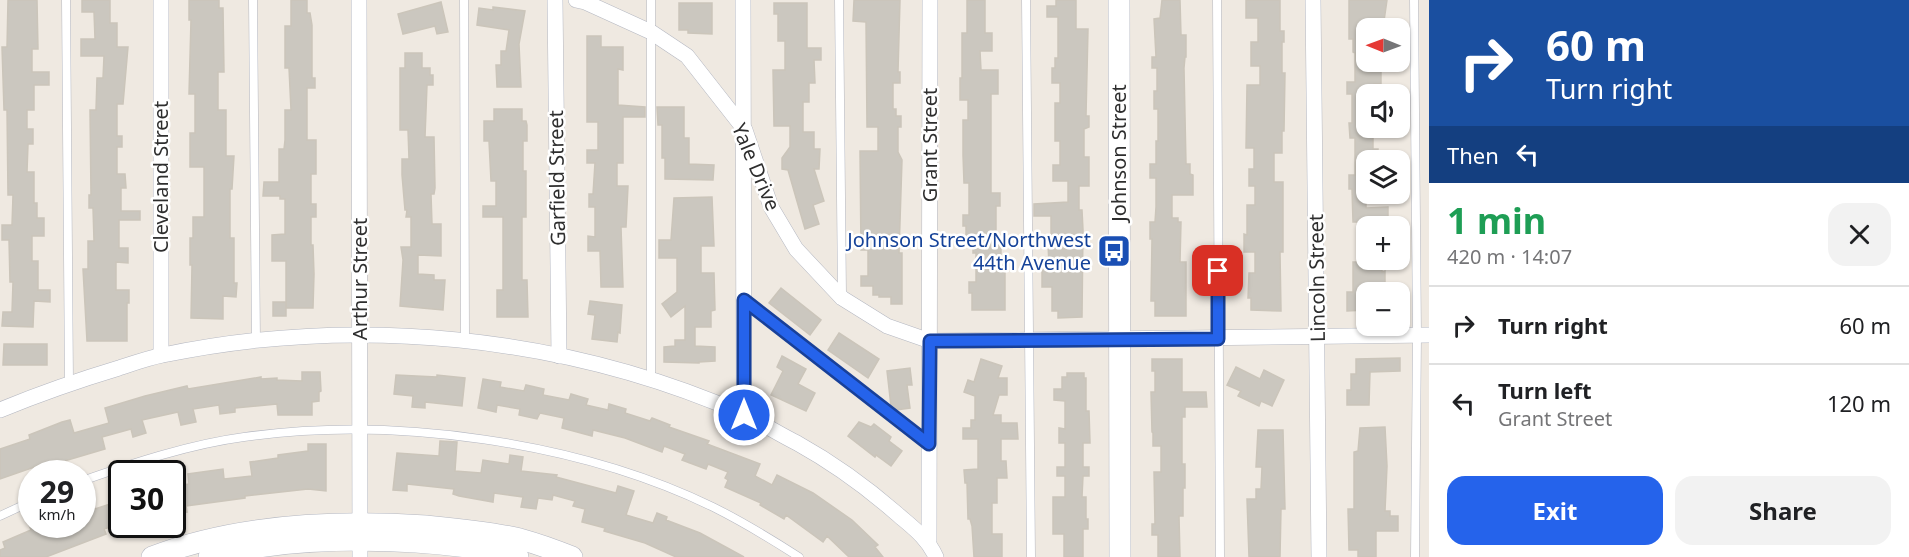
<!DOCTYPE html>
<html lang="en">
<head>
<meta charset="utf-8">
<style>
	:root { --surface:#fff; --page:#f2f2f2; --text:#202124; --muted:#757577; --line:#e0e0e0; --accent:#2563eb }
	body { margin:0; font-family:"Noto Sans",sans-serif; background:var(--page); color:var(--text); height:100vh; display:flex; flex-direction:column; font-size:22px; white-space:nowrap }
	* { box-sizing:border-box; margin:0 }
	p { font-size:20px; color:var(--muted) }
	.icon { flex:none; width:33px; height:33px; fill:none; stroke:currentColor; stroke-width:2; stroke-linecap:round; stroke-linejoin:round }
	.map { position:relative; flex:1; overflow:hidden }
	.details { display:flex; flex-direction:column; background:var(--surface); width:480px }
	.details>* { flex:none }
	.top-card { background:#1a4fa0; color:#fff; overflow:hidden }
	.needle { width:39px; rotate:271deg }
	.buttons { position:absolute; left:1356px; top:18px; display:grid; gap:12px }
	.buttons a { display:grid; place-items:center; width:54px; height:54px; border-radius:12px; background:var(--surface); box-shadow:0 2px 4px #0004; font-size:30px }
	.speed { position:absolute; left:18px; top:460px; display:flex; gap:12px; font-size:30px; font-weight:700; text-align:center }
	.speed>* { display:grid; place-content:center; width:78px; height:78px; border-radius:50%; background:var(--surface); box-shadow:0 2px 4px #0004; line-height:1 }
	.speed small { font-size:15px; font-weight:400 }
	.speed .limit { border:3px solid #111; border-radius:9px; background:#fff; color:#111 }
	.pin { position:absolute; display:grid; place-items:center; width:51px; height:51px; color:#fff; margin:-26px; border-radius:12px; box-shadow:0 3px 9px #0006 }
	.me { position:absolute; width:66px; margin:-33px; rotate:0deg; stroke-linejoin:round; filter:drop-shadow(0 0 4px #0008) }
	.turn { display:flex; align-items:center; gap:21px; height:126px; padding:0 18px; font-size:27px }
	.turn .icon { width:78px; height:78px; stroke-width:2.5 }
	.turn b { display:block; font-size:42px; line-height:51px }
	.then { display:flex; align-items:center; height:57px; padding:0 18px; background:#0003; gap:12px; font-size:22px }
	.round { display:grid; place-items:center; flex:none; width:63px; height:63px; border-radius:18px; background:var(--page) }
	.summary { display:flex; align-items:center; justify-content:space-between; height:102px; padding:0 18px }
	h1 { font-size:36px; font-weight:700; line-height:45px; color:#1e9e55 }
	.action { display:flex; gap:12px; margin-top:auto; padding:12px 18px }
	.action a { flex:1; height:69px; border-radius:18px; background:var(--accent); color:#fff; font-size:24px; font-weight:700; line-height:69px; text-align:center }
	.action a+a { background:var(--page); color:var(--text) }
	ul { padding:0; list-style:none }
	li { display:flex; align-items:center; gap:18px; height:78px; padding:0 18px; border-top:2px solid var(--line) }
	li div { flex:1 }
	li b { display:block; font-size:22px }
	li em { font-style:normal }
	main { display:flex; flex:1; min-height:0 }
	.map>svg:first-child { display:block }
</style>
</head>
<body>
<main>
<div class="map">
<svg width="1429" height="557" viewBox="0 0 1429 557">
	<rect width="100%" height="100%" fill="#efe9e1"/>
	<g fill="#cbc7bf" stroke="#cbc5ba" stroke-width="1.5">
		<polygon points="8,0 37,0 38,49 32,49 32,72 49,72 49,85 34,85 34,110 27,110 27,129 33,129 33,144 28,144 27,172 34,172 34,203 37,203 37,218 44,218 44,236 32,236 32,261 38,261 38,290 50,290 50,302 34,301 33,327 2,326 3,312 12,312 13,282 10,282 9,240 2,240 2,225 12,225 13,195 8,195 7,110 4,110 2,47 7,47"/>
		<polygon points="82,0 110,0 110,23 117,23 117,47 128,47 123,104 117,104 117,136 122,136 122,147 117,147 117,174 125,174 126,188 121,188 121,211 140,211 140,220 119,220 119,248 128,248 128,263 116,262 116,290 129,290 129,303 127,303 127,341 87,341 83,269 88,269 88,241 94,241 93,208 89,208 89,195 91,195 90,110 96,110 97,78 103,78 104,56 81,56 81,39 95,39 94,12 82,12"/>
		<polygon points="189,0 219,0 219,8 223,8 224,72 218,72 218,110 226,110 226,156 234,156 232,189 230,189 230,238 234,238 234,283 237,283 236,297 223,296 223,319 191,318 192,265 190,265 190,238 193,238 193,217 204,217 204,167 190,167 190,133 195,133 195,94 189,94 191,20 189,20"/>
		<polygon points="291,0 307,0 307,13 310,13 312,25 312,78 315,78 315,88 307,88 307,140 316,140 316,174 311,174 311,204 316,204 316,217 311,217 311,245 313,245 314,274 313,308 286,308 286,261 272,261 272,235 285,234 285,199 280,199 280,196 263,196 264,182 279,182 279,149 284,149 285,140 285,110 291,110 289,68 285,68 285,26 291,26"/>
		<polygon points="854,0 900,0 898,72 900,72 900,83 893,83 893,109 896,109 896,116 901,116 901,127 898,127 898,152 902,160 899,253 902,253 902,304 891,304 891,297 879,297 879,295 873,295 873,286 861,286 861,276 868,276 868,250 861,250 860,151 878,151 878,127 867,127 866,22 853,21"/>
		<polygon points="967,0 985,0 985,33 992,33 992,51 980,51 981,70 998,70 998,94 991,94 991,193 1000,193 1000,206 996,206 996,242 1001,242 1001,265 1005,265 1005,310 972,310 972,293 969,293 969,282 976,282 976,253 973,253 973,245 966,246 966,226 963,226 963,215 969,215 969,183 964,183 963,155 963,120 968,120 968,100 960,100 960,78 962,78 962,33 967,33"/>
		<polygon points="1056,0 1076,0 1076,29 1088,29 1086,116 1089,116 1089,127 1084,129 1084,157 1089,157 1089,186 1079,186 1079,210 1082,210 1083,230 1082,317 1058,318 1058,311 1052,311 1052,287 1042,287 1042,267 1049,267 1048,242 1051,239 1051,216 1034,216 1034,204 1068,202 1068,181 1053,181 1053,165 1060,165 1060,141 1055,141 1055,103 1060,103 1060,83 1052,83 1052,68 1055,68 1055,58 1058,58 1058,17 1047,17 1047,6 1056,6"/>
		<polygon points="1162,0 1180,0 1181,35 1186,35 1186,57 1185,57 1184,68 1186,164 1190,164 1190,174 1193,175 1193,195 1172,195 1172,218 1178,218 1178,222 1181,222 1180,262 1186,262 1186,316 1155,316 1155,301 1151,301 1152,239 1150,239 1150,222 1155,222 1156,207 1156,178 1150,178 1150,164 1156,164 1156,141 1158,141 1158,109 1154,109 1154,91 1157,91 1157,68 1152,68 1152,57 1156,57 1154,19 1160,18"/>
		<polygon points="1246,0 1280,0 1280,31 1284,31 1284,42 1282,42 1282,73 1285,73 1284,131 1282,131 1282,153 1274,153 1274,182 1283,182 1283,252 1280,252 1281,311 1251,310 1251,298 1248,298 1249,273 1255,273 1255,252 1244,252 1244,234 1247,235 1247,205 1255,205 1255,186 1249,186 1249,169 1254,169 1254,148 1246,148 1247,85 1260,85 1260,66 1251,66 1251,42 1258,42 1258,18 1246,18"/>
		<polygon points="1349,0 1387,0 1384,21 1379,21 1379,28 1366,28 1366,62 1374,62 1374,67 1381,67 1381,84 1374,84 1374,94 1366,94 1366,128 1373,128 1373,149 1378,149 1378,160 1366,160 1366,208 1388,207 1388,219 1376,219 1376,226 1358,226 1358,222 1353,222 1352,189 1349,189 1349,175 1355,175 1355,138 1350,138 1349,123 1352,123 1352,94 1347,94 1347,82 1355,82 1355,53 1353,52 1353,39 1349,39"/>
		<polygon points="441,2 448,32 437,34 435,26 403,34 398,14"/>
		<polygon points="679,3 712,3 712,34 688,33 688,30 679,30"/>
		<polygon points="774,3 807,3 807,48 821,48 821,60 814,60 815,83 809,83 809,102 803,102 803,132 814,132 814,149 820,149 819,169 814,169 824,201 813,205 819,224 805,229 788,170 782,169 782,158 790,147 790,126 774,126 773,70 785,70 785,41 778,41 778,14 774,14"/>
		<polygon points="493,7 525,11 519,44 521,87 497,87 496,65 501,65 501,51 506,51 509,30 477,25 479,8 493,10"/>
		<polygon points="587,36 601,36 601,47 623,47 623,70 618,69 618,105 645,107 645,117 623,117 623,163 617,163 617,186 628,186 626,227 621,227 623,287 601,287 600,251 588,251 588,236 595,237 595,207 589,207 589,194 593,194 595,163 587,163 587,150 598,150 598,122 587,122"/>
		<polygon points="405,53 422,53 422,68 430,68 430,75 433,75 433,85 427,85 425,137 434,137 435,188 434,194 431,194 432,224 441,224 441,256 418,255 418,274 434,275 434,280 445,280 443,310 400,306 403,260 401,247 411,247 411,217 406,217 407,210 405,210 402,175 402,159 409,159 408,130 400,130 400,68 405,68"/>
		<polygon points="657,107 684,107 684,138 689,138 689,164 714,165 713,180 665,179 665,158 662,158 662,125 658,125"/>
		<polygon points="494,109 522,109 522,121 526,121 527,125 527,141 523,141 523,171 526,171 526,217 522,217 522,280 527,280 528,317 497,317 497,290 503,290 503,217 483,217 483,206 496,206 496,181 491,181 489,141 484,141 484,121 494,121"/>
		<polygon points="712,197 714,246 701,246 701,273 714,273 715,310 711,311 711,327 695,327 695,346 715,347 715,361 699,362 699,363 664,362 664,347 675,346 675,340 685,340 685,306 671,317 662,304 677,292 677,258 659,258 659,240 671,240 674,198"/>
		<polygon points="1353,262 1382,262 1382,272 1385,271 1385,292 1366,292 1366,310 1347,311 1347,292 1353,292"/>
		<polygon points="781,288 821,320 810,335 769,303"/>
		<polygon points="590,301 622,305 620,333 618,332 617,342 592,339 595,315 588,314"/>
		<rect x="273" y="302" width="13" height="14"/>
		<polygon points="839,333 879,359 868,378 828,350"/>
		<polygon points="4,344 47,344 47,365 3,365"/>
		<polygon points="782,356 806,369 798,384 815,393 806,411 771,395 783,371 777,367"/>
		<polygon points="1400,358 1400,371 1370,372 1369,405 1347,405 1347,390 1351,390 1351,374 1356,374 1356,359"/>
		<polygon points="981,359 1002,366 998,378 1007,378 1007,395 999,395 993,415 1001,415 1001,423 1017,423 1018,439 1001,439 1001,461 1006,461 1007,478 997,478 997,503 992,503 992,534 1002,534 1002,557 974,557 972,526 970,519 968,519 967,483 965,483 964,470 978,469 978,439 963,439 963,428 971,428 971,420 975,420 975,396 964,392 968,380 974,382"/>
		<polygon points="1152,359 1182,359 1182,392 1206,392 1207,407 1185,407 1185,417 1182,417 1182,464 1185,464 1185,488 1183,488 1183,516 1179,516 1180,557 1158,557 1158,535 1152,535 1152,524 1155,524 1154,472 1161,472 1161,446 1153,446 1153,433 1152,432 1151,392 1155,392 1155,371 1152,371"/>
		<polygon points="1236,367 1260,379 1264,370 1284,380 1272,406 1261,401 1259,406 1238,396 1241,391 1227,385"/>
		<polygon points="910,368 912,385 907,385 910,408 896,410 891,406 887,371"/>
		<polygon points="302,372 320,372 321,391 319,392 319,401 312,402 312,415 278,415 277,404 235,408 235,412 220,414 219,405 193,409 196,422 181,425 178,412 142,420 146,433 133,437 131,429 102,437 105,449 61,462 64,468 48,474 44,474 40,465 0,479 0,449 30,439 29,435 62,422 70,420 74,433 109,423 105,408 145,396 187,386 188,389 261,377 261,379 277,378 277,380 302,381"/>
		<polygon points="1067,373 1084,373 1084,378 1086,378 1086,411 1089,411 1090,443 1083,443 1083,467 1089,467 1089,476 1083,476 1082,497 1086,497 1086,519 1088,519 1088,529 1083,529 1083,557 1064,557 1064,534 1053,534 1053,497 1065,497 1065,476 1057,476 1057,467 1065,467 1065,443 1059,443 1059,428 1065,429 1065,401 1054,400 1054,389 1062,389 1062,377 1067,377"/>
		<polygon points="396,375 437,377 437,375 465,378 462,406 425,402 425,408 412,407 413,396 394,394"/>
		<polygon points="483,379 501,382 500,387 524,391 526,385 544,389 543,395 569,400 571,394 588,399 586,405 608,410 609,404 626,409 625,413 650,421 652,418 670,425 669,427 709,441 707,444 760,464 755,476 772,485 777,475 813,493 852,520 878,545 875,547 883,557 849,557 827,536 823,542 786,515 784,519 760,505 761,503 725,487 728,480 725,478 728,472 708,464 706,469 682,460 685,454 664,446 662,452 625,438 593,430 592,436 562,428 564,418 540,413 537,419 519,415 520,409 497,405 496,412 478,408"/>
		<polygon points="859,422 871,427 874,424 891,437 889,441 902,451 891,466 876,455 875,457 848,436"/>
		<polygon points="1385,427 1387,466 1385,511 1390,511 1390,516 1398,516 1398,531 1376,531 1376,557 1358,557 1358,550 1349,550 1348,509 1354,509 1354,452 1358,451 1360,428"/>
		<polygon points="1258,430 1283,430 1285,509 1281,509 1280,557 1249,557 1247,499 1256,499 1256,489 1261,489 1262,467 1256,467"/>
		<polygon points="440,441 457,442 455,471 481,473 483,460 509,464 510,455 523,457 521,471 557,475 556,477 616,493 618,486 634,491 626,515 653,523 657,513 667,517 666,520 700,533 744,557 676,557 645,543 604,531 605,528 582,522 585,509 573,506 575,501 553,495 552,500 538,498 536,509 521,507 523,497 494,493 493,502 459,496 453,494 454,489 407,484 407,491 393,490 397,453 439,456"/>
		<polygon points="308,444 326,444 326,491 308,489 245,496 245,498 186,506 187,512 172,514 172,487 189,484 188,474 223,469 224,479 252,476 250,462 278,458 278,455 308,451"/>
		<polygon points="91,499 95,509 122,500 122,523 104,529 106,534 46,557 0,557 0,550 5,548 3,542 31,530 29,525 82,525 82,503"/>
	</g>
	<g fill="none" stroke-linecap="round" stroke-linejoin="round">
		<g stroke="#b4b7c1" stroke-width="9">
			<g id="lane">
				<polyline points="66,0 69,383"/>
				<polyline points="253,0 256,341"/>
				<polyline points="464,0 465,340"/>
				<polyline points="651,0 651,380"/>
				<polyline points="839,0 842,296"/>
				<polyline points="1026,0 1031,557"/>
				<polyline points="1217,0 1220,557"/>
				<polyline points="1414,0 1417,335 1415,557"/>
				<polyline points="744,300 928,442"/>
				<path d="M82,481C133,463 191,444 244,437C393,416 577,441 713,507C743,522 771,539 799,557"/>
				<polyline points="0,516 32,501"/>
			</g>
		</g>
		<g stroke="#b4b7c1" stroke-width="16">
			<g id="street">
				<polyline points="161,0 161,355"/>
				<polyline points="359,0 360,557"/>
				<polyline points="555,0 559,356"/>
				<polyline points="576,0 585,2 651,32 687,56 745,130 771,207 796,249 842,298 887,326 930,341 1429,335"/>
				<polyline points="743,0 744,415"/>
				<polyline points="1313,0 1319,557"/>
				<path d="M0,410C39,394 79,380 119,368C134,363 148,358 163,355C355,315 563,335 743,414C762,423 779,434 797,443C833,463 865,486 896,513C912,527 927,537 936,557"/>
				<polyline points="929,541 930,0"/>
			</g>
		</g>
		<g stroke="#b4b7c1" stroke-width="22">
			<g id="secondary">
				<polyline points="1119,0 1120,557"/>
				<path d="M152,557C238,524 335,520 426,526C457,529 490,532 520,539C538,544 555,550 572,557"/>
				<path d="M209,557C297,534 430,535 518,557"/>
			</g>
		</g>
		<use href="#lane" stroke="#fff" stroke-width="8"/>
		<use href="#street" stroke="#fff" stroke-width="15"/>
		<use href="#secondary" stroke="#fff" stroke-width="21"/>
	</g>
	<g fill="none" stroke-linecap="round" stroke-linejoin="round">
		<g stroke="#184099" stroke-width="15">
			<polyline id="route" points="744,415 744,300 929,444 930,341 1218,339 1218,271"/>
		</g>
		<use href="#route" stroke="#2563eb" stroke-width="10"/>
	</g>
	<defs>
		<g id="bus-square" transform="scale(1.725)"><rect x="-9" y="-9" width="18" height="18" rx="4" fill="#1a4fb4" stroke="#fff"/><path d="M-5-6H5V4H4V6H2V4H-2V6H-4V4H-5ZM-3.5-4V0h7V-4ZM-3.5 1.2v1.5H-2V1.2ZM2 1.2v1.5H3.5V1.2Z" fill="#fff"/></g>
	</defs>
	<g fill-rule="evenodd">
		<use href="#bus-square" x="1114" y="251"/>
	</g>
	<g text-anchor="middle" stroke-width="5" stroke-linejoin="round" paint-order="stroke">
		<g font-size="20" fill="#2e2e2e" stroke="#fff">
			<text transform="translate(930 145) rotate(-90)" y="7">Grant Street</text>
			<text transform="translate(1119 153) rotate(-90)" y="7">Johnson Street</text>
			<text transform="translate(756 167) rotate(67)" y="7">Yale Drive</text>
			<text transform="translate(161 177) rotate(-90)" y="7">Cleveland Street</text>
			<text transform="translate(557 178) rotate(-91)" y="7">Garfield Street</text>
			<text transform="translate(1317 278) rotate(-91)" y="7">Lincoln Street</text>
			<text transform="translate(360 279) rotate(-90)" y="7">Arthur Street</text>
		</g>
		<g font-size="20" fill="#164399" stroke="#fff" text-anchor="end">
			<text x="1091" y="247">Johnson Street/Northwest<tspan x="1091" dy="23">44th Avenue</tspan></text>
		</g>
	</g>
</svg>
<div class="buttons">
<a><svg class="needle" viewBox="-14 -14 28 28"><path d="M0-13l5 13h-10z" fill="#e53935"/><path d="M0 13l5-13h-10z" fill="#757577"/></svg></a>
<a><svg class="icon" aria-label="sound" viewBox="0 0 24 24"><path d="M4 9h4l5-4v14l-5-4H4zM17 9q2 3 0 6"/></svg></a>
<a><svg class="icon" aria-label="layers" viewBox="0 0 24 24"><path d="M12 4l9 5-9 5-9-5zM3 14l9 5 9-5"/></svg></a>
<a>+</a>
<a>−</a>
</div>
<div class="speed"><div>29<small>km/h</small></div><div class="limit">30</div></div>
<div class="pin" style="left:1218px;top:271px;background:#d93025"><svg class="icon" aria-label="arrive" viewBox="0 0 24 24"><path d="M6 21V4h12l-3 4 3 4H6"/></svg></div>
<svg class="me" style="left:744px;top:415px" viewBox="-20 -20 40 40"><circle r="17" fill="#2563eb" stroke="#fff" stroke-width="3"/><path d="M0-11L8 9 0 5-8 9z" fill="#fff"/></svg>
</div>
<section class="details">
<div class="top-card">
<div class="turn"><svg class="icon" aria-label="right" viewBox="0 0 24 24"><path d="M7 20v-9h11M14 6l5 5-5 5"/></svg><div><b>60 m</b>Turn right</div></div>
<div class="then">Then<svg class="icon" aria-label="left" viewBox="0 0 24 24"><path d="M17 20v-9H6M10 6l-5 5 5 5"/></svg></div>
</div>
<div class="summary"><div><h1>1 min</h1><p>420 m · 14:07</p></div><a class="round"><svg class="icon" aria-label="close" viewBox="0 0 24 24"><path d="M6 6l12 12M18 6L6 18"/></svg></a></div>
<ul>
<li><svg class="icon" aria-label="right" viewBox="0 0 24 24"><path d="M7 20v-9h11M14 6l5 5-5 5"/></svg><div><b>Turn right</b></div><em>60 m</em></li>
<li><svg class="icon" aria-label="left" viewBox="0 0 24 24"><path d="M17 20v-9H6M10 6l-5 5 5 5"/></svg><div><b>Turn left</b><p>Grant Street</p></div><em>120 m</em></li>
</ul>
<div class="action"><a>Exit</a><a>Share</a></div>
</section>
</main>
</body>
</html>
